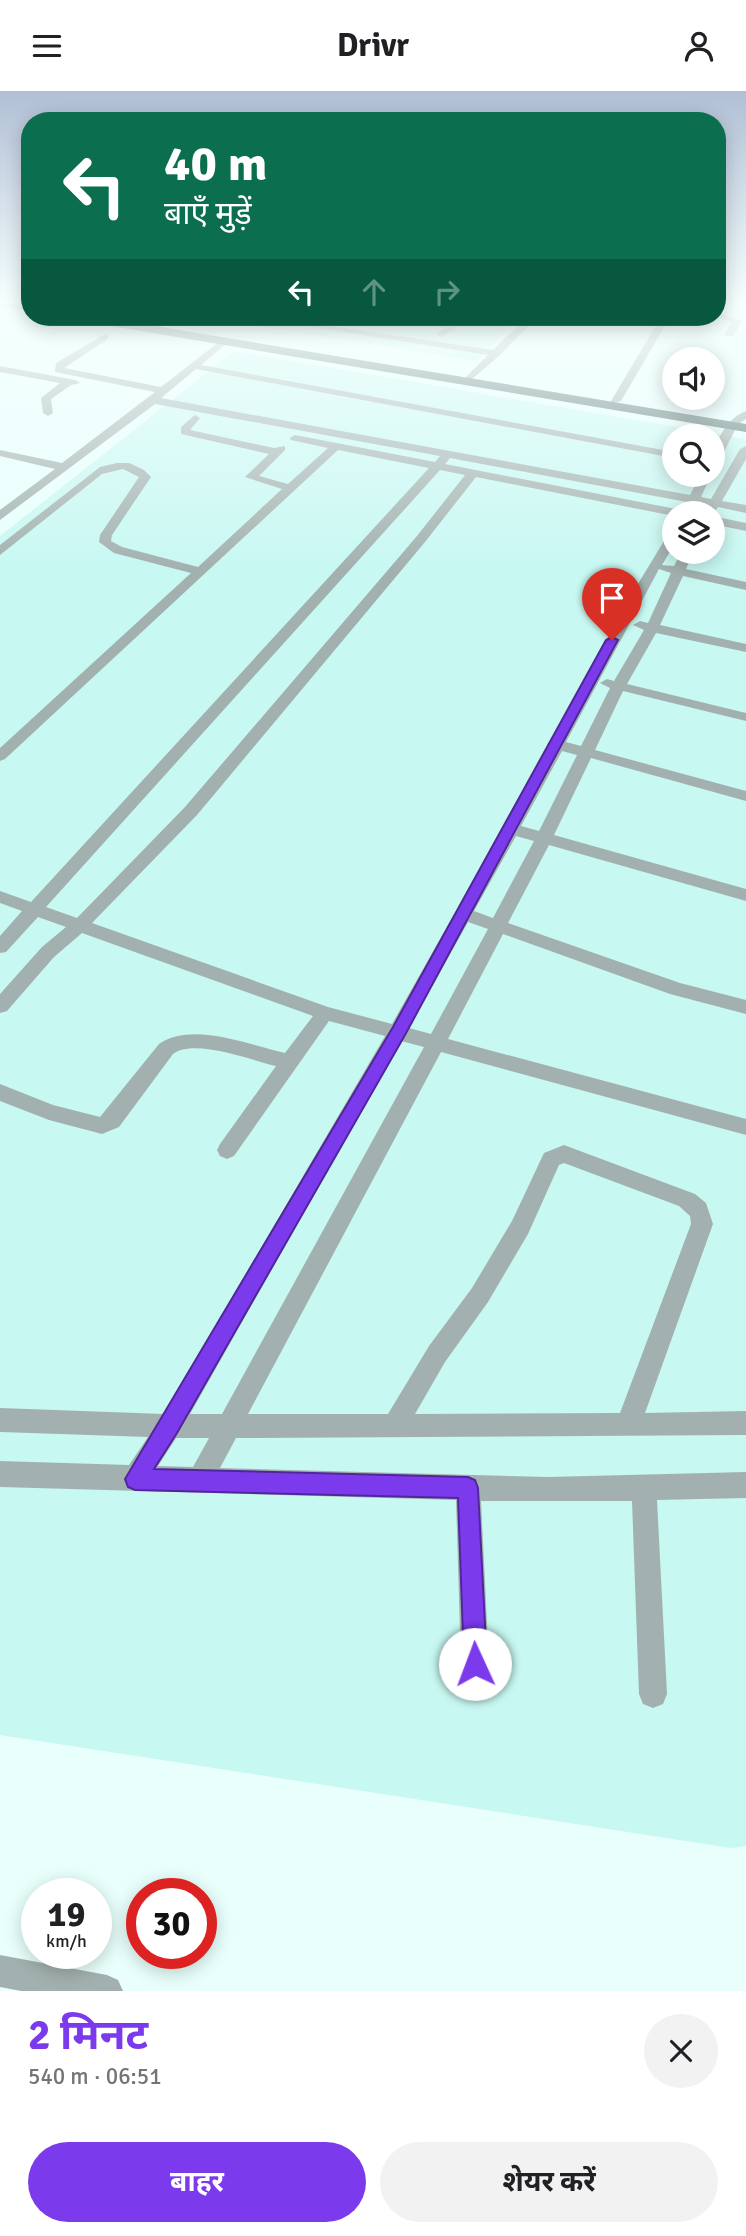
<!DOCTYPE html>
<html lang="hi">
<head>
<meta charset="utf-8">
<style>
	:root { --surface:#fff; --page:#f2f2f2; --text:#202124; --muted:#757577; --accent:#7c3aed }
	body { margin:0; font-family:Signika,"Noto Sans Devanagari",sans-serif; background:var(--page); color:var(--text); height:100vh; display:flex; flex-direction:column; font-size:26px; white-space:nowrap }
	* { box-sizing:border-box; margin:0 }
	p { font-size:23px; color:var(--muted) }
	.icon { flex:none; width:38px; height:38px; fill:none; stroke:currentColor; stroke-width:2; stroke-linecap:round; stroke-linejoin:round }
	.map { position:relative; height:1900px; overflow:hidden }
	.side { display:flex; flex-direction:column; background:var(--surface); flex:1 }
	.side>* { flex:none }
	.banner { position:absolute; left:21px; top:21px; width:705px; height:214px; border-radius:28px; box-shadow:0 4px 18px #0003; background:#0b6e4f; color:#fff; overflow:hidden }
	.fabs { position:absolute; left:662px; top:256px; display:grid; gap:14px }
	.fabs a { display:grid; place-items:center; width:63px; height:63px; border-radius:50%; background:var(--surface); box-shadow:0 4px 18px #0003; font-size:35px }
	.speed { position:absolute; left:21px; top:1787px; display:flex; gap:14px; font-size:35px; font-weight:700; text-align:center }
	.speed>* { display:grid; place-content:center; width:91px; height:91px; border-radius:50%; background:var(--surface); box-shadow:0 4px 18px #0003; line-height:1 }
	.speed small { font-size:18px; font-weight:400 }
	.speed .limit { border:10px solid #d22; background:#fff; color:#111 }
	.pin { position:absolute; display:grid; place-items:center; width:60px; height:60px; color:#fff; margin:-72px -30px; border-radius:50% 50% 50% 0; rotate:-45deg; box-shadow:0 0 7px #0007 }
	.pin .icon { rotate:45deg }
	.me { position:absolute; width:77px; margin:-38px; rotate:358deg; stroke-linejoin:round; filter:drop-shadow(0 0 5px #0008) }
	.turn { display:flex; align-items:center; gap:24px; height:147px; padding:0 28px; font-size:32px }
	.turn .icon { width:91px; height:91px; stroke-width:2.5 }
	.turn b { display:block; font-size:49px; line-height:60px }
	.lanes { display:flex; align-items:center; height:66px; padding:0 28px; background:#0003; justify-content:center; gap:35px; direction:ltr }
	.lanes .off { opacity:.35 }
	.round { display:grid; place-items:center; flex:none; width:74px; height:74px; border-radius:37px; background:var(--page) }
	.overview { display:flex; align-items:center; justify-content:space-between; height:119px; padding:0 28px }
	h1 { font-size:42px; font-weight:700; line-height:52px; color:var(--accent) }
	.button { display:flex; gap:14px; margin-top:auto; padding:14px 28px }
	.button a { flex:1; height:80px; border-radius:42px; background:var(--accent); color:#fff; font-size:28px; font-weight:700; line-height:80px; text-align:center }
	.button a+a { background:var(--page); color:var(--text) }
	header { display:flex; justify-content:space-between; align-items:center; height:91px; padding:0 28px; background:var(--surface); font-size:32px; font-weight:700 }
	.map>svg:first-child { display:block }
</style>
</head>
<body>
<header><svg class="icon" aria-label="menu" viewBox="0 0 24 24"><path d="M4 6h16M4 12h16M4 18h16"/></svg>Drivr<svg class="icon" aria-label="person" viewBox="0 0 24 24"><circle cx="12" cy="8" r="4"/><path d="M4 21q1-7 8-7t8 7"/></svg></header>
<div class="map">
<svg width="746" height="1900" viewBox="0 0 746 1900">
	<rect width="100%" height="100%" fill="#e8fffc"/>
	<g fill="#c8f8f2" fill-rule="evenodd">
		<polygon points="201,226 519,226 477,270"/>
		<path d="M234,260L746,348V1755L731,1757L0,1644V445ZM674,345H712V383H674ZM674,422H712V460H674Z"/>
	</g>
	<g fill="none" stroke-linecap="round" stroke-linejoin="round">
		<g fill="#a2b1af" fill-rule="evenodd">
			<polygon points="718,221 743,230 732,246 724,244 732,231 715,226 718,226"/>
			<polygon points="249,226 271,226 493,259 527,226 537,226 500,264 471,289 466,286 488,264"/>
			<path d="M389,226C406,225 442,235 453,232C462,230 465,226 475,226L441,246L436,243L445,237Z"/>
			<polygon points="661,226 670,226 621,310 612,312 611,310"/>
			<path d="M105,243L108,244V248L64,277L161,296L224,247L227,248V252L201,274L674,361V367L196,278L161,307L690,404L701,383L712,382L701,406L711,408L740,358L746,355V368L722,410L746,414V422L718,416L712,425V422H703L707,414L698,413L693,421L689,422L683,418L687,411L450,367L445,373L676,418L682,422H674V425L476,386L425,451L197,724L92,832L328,916L392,933L549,655L547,653L552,649L624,516L670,440L674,439V454L662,474L674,475L682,460H694L686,478L746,491V499L683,485L660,534L746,553V561L656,542L627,593L746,622V630L623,600L595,659L746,700V710L591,667L554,744L746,798V810L549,754L508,832L680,892L746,909V923L670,903L503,843L448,948L746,1028V1044L441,961L248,1323H388L429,1255L472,1197L512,1130L544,1062L564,1054L695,1103L706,1112L713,1133L645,1322L746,1320V1344L236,1347L220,1377L548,1386L746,1381V1407L657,1409L667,1603L663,1613L653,1617L643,1613L639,1603L632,1410H481L489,1573L485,1583L475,1587L465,1583L461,1573L456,1409L0,1396V1370L129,1374L148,1346L0,1341V1317L164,1323L385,945L329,930L234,1065L227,1068L220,1065L217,1059L220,1053L276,975C250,969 195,947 173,963L119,1036L102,1043L49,1029L0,1010V993L53,1014L100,1026L159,953C192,930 249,954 285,962L313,925L82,842L54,866L7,920L0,922V903L42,856L66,836L38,826L6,861L0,862V845L22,820L0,812V800L31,811L429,377L338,359L5,668L0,670V657L191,482L114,462L99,451L100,444L139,386L123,378L102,383L0,464V454L100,376L117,372H129L144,379L151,386L112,444L111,450L122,456L198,476L282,398L245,386L269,363L181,343V336L195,324L200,327L190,339L274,357L285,355V359L259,385L288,393L328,357L291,349L290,347L295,344L435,371L440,365L155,313L0,429V419L55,378L0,365V359L62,372L155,301L55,281L56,272ZM440,379L465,384L417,445L185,716L77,827L46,816ZM659,478L671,482L648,532L640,530L633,534L644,539L614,590L607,588L600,592L610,597L581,655L566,651ZM562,660L577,664L539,740L521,735ZM516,745L534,750L493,827L474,820ZM468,831L488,838L431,943L409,937ZM401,950L424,956L222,1323H190ZM564,1072L679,1115L690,1125L691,1133L620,1322L415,1323L445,1271L488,1211L528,1143L559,1074ZM176,1347H209L193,1376L158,1375Z"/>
			<polygon points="0,275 75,289 80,292 71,294 51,308 53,322 48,325 43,322 41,307 60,292 0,281"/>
			<path d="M746,320V328L738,333L718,373L712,376C712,355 725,328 746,320Z"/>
			<polygon points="712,425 746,432 746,440 712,433"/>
			<polygon points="0,1864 107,1884 118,1889 123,1900 21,1900 0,1896"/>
		</g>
		<g fill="#597673" fill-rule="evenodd">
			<polygon points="0,213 30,213 30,220 1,215"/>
			<polygon points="75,226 101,226 746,333 746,341 81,230"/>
		</g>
	</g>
	<linearGradient id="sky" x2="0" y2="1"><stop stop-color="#b1bfd5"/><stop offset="0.44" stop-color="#f5fffe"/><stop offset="1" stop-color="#f5fffe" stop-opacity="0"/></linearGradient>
	<rect width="746" height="479" fill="url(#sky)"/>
	<polygon fill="#7c3aed" stroke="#51269a" stroke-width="2" points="612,546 618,549 405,944 177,1342 154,1378 468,1386 475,1389 478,1397 487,1573 483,1581 475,1584 467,1581 464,1573 458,1407 135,1399 128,1396 125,1388 393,936 606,549"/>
</svg>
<div class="fabs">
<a><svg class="icon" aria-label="sound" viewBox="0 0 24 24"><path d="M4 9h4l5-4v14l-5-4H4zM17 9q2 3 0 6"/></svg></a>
<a><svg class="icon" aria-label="search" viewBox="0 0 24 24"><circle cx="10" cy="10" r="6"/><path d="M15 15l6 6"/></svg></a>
<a><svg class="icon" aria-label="layers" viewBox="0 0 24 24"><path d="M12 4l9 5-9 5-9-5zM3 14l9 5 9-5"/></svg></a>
</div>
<div class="speed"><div>19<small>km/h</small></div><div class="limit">30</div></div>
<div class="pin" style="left:612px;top:549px;background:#d93025"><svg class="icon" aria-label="arrive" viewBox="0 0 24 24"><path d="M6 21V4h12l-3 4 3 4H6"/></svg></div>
<svg class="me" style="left:475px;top:1573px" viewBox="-20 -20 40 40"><circle r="19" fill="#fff"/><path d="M0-13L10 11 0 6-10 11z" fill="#7c3aed"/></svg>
<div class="banner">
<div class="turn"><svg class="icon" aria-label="left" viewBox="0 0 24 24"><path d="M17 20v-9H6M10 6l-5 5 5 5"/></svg><div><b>40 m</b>बाएँ मुड़ें</div></div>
<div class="lanes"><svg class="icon" aria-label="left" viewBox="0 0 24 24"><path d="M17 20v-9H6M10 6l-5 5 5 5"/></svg><svg class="icon off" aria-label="ahead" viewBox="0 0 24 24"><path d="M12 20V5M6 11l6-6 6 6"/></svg><svg class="icon off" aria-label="right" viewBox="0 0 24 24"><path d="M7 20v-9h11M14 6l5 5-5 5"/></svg></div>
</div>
</div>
<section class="side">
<div class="overview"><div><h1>2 मिनट</h1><p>540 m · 06:51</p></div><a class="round"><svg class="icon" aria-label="close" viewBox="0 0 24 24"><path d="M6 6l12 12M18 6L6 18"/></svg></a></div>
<div class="button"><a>बाहर</a><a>शेयर करें</a></div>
</section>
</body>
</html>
